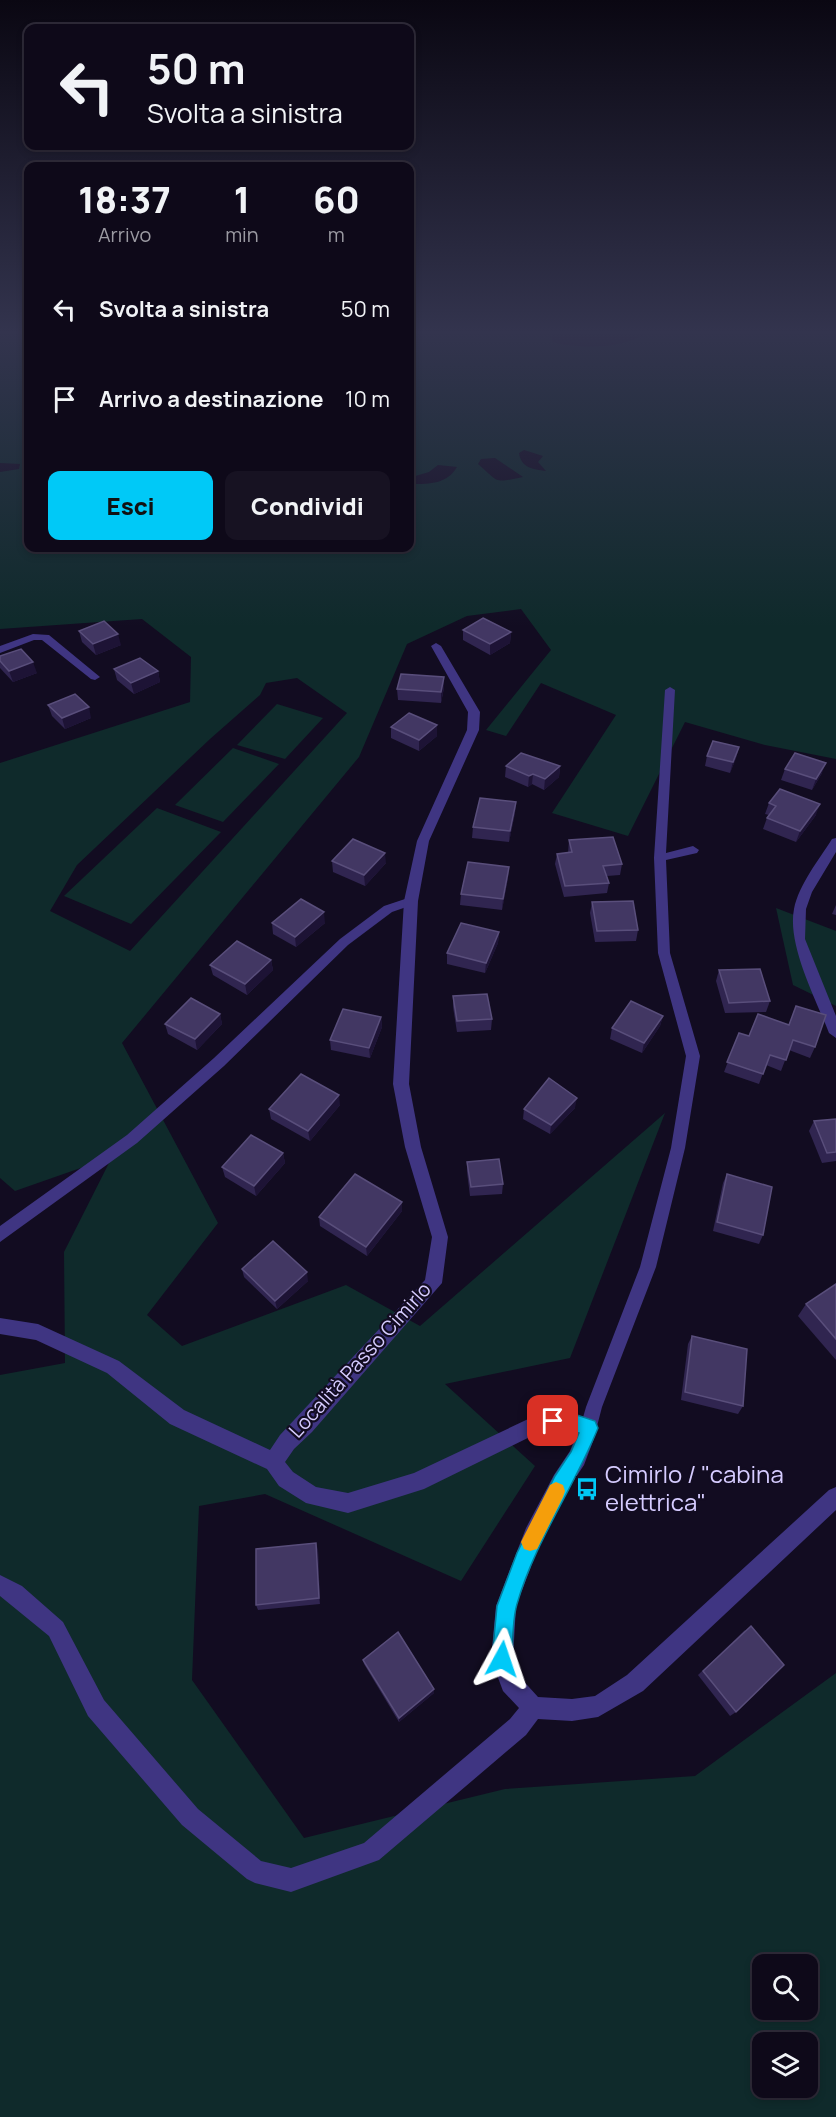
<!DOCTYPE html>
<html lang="it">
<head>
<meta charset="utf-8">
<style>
	:root { --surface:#0e0919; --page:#171222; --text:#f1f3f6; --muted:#9b9aa2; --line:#2e2a38; --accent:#00c9f7 }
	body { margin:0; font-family:Manrope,sans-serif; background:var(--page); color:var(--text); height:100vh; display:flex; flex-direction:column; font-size:22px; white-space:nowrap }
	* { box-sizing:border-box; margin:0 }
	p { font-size:20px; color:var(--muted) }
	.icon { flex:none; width:33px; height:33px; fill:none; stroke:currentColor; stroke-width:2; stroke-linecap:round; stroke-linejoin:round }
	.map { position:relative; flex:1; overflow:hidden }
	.sheet { position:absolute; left:24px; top:162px; width:390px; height:390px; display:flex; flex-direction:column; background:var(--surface); border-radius:12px; box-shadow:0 3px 9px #0003,0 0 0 2px var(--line) }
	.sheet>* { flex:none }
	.hud { position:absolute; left:24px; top:24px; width:390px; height:126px; border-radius:12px; box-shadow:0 3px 9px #0003,0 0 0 2px var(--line); background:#0e0919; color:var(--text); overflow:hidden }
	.tools { position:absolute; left:752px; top:1954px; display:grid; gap:12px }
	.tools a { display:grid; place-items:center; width:66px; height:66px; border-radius:12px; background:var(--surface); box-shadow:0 3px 9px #0003,0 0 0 2px var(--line); font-size:30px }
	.pin { position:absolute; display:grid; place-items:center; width:51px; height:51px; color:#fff; margin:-26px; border-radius:12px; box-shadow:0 3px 9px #0006 }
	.me { position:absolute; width:66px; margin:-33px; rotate:5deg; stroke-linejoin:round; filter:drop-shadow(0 0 4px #0008) }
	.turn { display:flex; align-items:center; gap:21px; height:126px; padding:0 24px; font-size:27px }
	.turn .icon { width:78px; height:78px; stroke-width:2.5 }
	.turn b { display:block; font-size:42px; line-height:51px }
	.eta { display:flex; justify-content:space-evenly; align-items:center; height:102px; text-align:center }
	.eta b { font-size:36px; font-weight:800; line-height:42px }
	.button { display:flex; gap:12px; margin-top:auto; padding:12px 24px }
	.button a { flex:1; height:69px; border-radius:12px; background:var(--accent); color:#111; font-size:24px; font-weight:800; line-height:69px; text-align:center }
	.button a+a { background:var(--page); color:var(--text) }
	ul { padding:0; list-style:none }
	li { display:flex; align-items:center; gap:18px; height:90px; padding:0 24px }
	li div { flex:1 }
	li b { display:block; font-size:22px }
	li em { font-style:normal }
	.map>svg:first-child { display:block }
</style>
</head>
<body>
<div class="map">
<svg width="836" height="2117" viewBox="0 0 836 2117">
	<rect width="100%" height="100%" fill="#120c21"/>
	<g fill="#0f2a2b" fill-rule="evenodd">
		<path d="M0,330H28V548H410V330H552V342C580,349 626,350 650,330H836V759L765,745L685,722L628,836L552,813L616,715L541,683L506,736L486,730L551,650L521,609L467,616L407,644L359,757L122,1043L218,1223L147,1315L182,1346L346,1285L420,1326L665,1113L570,1358L445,1384L535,1466L461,1581L265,1494L199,1506L192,1680L304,1838L505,1789L695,1776L836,1673V2117H0V1375L65,1363L64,1252L112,1157L15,1191L0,1178V763L190,702L191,657L142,619L0,629V472L19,469L20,464L0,463ZM524,450L543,456L538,462L546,471C533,469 521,468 519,453ZM495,458L523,477C493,483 500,483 478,464L481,459ZM438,465L457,467C447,484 430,484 412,484V477L429,472ZM297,678L347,713L130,951L50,911L77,865L210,739L260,695L266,683ZM762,1965H807V2010H762ZM762,2043H807V2088H762Z"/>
		<polygon points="277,704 323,718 285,759 237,745"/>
		<polygon points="233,748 279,764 223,822 175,805"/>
		<polygon points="157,808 221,832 131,924 64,896"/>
		<polygon points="776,908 836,931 836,1006 793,985"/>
	</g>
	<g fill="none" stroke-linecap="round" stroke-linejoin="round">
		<g fill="#3f3582" fill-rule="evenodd">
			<polygon points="670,687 675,690 666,853 693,846 699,850 697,853 666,860 670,953 700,1056 685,1148 656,1267 602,1407 595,1434 589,1436 583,1434 580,1428 586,1407 640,1267 671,1148 686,1056 658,953 654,858 665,690"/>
			<path d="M836,838V852L812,892L806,909L805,939L836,1016V1038L829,1033C816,999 787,945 794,909C799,884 819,860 832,839Z"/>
			<polygon points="411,897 417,901 415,904 392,912 348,945 224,1066 137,1143 0,1242 0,1226 127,1135 214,1058 340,939 384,906"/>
		</g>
		<g fill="#3f3582" fill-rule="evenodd">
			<polygon points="33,634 49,635 100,677 95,680 91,679 42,640 34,640 0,653 0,646"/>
			<polygon points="436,643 441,646 480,712 479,730 429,841 418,901 409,1084 421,1147 448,1237 442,1283 312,1432 294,1449 285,1462 293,1472 316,1487 348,1493 414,1473 541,1413 565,1411 596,1421 598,1428 584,1465 568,1489 541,1540 516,1606 513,1659 519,1676 538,1697 572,1699 595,1696 627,1675 829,1490 836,1487 836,1510 643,1691 598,1717 572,1721 538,1719 526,1735 379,1860 291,1892 255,1883 247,1879 182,1825 88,1716 49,1636 0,1596 0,1575 22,1586 63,1622 104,1700 198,1809 261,1861 291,1868 364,1843 510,1719 519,1708 503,1691 491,1659 496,1606 526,1528 554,1475 570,1451 577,1433 565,1429 542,1431 424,1489 348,1513 306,1503 279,1486 267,1469 170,1424 107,1373 36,1340 0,1334 0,1318 38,1324 119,1361 184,1410 270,1450 280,1435 425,1280 432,1237 405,1147 393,1084 404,901 417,841 467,730 468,712 431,646"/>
		</g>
	</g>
	<g fill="#302550">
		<polygon points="463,630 511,632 510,643 490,655 463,640"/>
		<polygon points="79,631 121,645 96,655 82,642"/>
		<polygon points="0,656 37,673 13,682 0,668"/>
		<polygon points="114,669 158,671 160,682 134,694 117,680"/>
		<polygon points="444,677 444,688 441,703 398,700 397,689"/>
		<polygon points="48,705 91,718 65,729 52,716"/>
		<polygon points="391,727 437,736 419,751 391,738"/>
		<polygon points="739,747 736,758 730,773 705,766 707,756"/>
		<polygon points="506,766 560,766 559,777 544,790 532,784 528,787 505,777"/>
		<polygon points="785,769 822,773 812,790 781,780"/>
		<polygon points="516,802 515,813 509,842 472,838 473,827"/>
		<polygon points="769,803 816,815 796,842 763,829 767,818 769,815 765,814"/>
		<polygon points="569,840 622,864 620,875 607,876 609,883 607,893 564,897 555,864 557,854 568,853"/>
		<polygon points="332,861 386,863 365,886 333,872"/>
		<polygon points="509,867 508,878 502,910 460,905 461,894"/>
		<polygon points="592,902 638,930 636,941 595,942 590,913"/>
		<polygon points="836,905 836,915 832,914"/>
		<polygon points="272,923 325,923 296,947 273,934"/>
		<polygon points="499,932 498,943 485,973 447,964 447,953"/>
		<polygon points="271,960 273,970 247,995 213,975 210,965"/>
		<polygon points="719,970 770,1001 766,1012 725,1013 716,981"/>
		<polygon points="453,996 492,1019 491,1030 457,1032 453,1007"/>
		<polygon points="796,1006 815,1047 810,1058 789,1050 781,1071 766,1065 759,1084 724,1072 739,1033 749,1036 789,1025"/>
		<polygon points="220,1014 222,1024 197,1050 168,1034 165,1024"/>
		<polygon points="663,1016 660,1026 642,1053 610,1039 612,1028"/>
		<polygon points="381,1017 382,1027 370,1058 331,1050 330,1040"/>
		<polygon points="340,1105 310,1141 271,1119 269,1109"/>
		<polygon points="575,1108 550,1134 523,1119 524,1109"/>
		<polygon points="836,1119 836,1161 822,1163 809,1131 814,1121"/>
		<polygon points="283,1153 285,1163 256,1196 225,1177 222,1167"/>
		<polygon points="467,1162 503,1184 502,1194 470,1196 467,1172"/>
		<polygon points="727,1174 763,1235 759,1244 713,1231 723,1183"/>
		<polygon points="402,1202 402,1211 367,1256 320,1226 319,1217"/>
		<polygon points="242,1269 308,1281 277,1309 244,1277"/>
		<polygon points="836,1284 836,1360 798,1316 806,1304"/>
		<polygon points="692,1336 743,1406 738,1414 681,1400 688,1344"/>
		<polygon points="318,1549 320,1604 258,1610 256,1605"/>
		<polygon points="745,1630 736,1712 730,1716 698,1675"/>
		<polygon points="363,1660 434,1693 399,1722 364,1664"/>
	</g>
	<g fill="#1d1335">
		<polygon points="511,632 510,643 490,655 490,644"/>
		<polygon points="118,634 121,645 96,655 93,644"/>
		<polygon points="33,662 37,673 13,682 9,671"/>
		<polygon points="158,671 160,682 134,694 131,683"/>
		<polygon points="444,677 444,688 441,703 441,692"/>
		<polygon points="89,707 91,718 65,729 62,718"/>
		<polygon points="437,725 437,736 419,751 419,740"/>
		<polygon points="739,747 736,758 730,773 733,762"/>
		<polygon points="826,763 822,773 812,790 816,779"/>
		<polygon points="560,766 559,777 544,790 545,779"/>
		<polygon points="533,774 532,784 528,787 529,776"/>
		<polygon points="516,802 515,813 509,842 510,831"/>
		<polygon points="820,804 816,815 796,842 800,831"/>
		<polygon points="385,853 386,863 365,886 364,875"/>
		<polygon points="509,867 508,878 502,910 503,899"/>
		<polygon points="324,912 325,923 296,947 295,937"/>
		<polygon points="499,932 498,943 485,973 486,963"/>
		<polygon points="271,960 273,970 247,995 245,984"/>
		<polygon points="220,1014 222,1024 197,1050 195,1039"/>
		<polygon points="663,1016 660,1026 642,1053 644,1043"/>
		<polygon points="381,1017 382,1027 370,1058 369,1048"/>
		<polygon points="339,1095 340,1105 310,1141 308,1131"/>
		<polygon points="577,1098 575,1108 550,1134 551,1125"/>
		<polygon points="283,1153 285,1163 256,1196 254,1186"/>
		<polygon points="402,1202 402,1211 367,1256 366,1247"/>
		<polygon points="307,1272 308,1281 277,1309 275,1301"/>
		<polygon points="316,1543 318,1549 320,1604 319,1598"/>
		<polygon points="434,1689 434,1693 399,1722 399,1718"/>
	</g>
	<g fill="#423763" stroke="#594e7b" stroke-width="1.5">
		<polygon points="483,618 511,632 490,644 463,630"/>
		<polygon points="104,621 118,634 93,644 79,631"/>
		<polygon points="21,649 33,662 9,671 0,661 0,656"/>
		<polygon points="140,658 158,671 131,683 114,669"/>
		<polygon points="401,674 444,677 441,692 397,689"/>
		<polygon points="75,694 89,707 62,718 48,705"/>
		<polygon points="409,713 437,725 419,740 391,727"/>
		<polygon points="713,741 739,747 733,762 707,756"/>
		<polygon points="521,753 560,766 545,779 533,774 529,776 506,766"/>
		<polygon points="795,753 826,763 816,779 785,769"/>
		<polygon points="780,789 820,804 800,831 767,818 776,806 769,803"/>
		<polygon points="480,798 516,802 510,831 473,827"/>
		<polygon points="613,837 622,864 603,866 609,883 565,886 557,854 572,852 569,840"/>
		<polygon points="353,839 385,853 364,875 332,861"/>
		<polygon points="468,862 509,867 503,899 461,894"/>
		<polygon points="301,899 324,912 295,937 272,923"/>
		<polygon points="633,901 638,930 597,931 592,902"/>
		<polygon points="461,923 499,932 486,963 447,953"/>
		<polygon points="237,941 271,960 245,984 210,965"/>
		<polygon points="760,969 770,1001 729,1003 719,970"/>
		<polygon points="487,994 492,1019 457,1021 453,996"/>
		<polygon points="191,998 220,1014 195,1039 165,1024"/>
		<polygon points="631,1001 663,1016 644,1043 612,1028"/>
		<polygon points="796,1006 826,1015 815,1047 793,1040 786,1060 770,1055 763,1074 727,1062 739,1033 749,1036 758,1014 789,1025"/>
		<polygon points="343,1009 381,1017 369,1048 330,1040"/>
		<polygon points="301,1074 339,1095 308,1131 269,1109"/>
		<polygon points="549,1078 577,1098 551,1125 524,1109"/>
		<polygon points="836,1119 836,1152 827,1153 814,1121"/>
		<polygon points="251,1135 283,1153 254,1186 222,1167"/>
		<polygon points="499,1159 503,1184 471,1187 467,1162"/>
		<polygon points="355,1174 402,1202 366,1247 319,1217"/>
		<polygon points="727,1174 772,1187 763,1235 717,1222"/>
		<polygon points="273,1241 307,1272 275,1301 242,1269"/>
		<polygon points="836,1284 836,1339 806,1304"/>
		<polygon points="692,1336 747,1349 743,1406 685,1392"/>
		<polygon points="316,1543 319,1598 256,1605 256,1549"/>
		<polygon points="751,1626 784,1665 736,1712 703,1671"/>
		<polygon points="398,1632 434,1689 399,1718 363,1660"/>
	</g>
	<linearGradient id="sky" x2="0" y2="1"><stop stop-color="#0a0712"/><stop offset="0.53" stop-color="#33344e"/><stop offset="1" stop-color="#33344e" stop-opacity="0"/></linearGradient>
	<rect width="836" height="627" fill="url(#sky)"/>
	<path fill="#00c9f7" stroke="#0083a1" stroke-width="1.5" d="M565,1411L595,1421L598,1428C574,1488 535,1541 517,1604C512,1621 513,1642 512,1659L509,1666L502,1669L495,1666L492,1659L497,1606L517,1553L555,1476L571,1452L579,1433C567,1429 556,1431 547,1427L545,1421L547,1415Z"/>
	<polygon fill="#f59e0b" points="556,1482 563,1485 565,1491 563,1497 537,1549 530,1551 524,1549 521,1542 524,1536 550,1485"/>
	<defs>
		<g id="bus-bare" transform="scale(1.8)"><path d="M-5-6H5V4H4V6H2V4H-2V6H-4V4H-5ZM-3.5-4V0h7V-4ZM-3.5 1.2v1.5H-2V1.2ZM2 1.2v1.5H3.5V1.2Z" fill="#00c9f7" stroke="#120c21" stroke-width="2.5" paint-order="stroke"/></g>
	</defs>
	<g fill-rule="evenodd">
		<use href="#bus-bare" x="587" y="1489"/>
	</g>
	<g text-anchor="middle" stroke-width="4.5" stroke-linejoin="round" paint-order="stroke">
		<g font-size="20" fill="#d6ccff" stroke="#120c21">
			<text transform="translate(360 1360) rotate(-48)" y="7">Località Passo Cimirlo</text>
		</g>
		<g font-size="24" fill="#d6ccff" stroke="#120c21" text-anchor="start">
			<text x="605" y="1483">Cimirlo / "cabina<tspan x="605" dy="28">elettrica"</tspan></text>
		</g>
	</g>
</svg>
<div class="tools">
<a><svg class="icon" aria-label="search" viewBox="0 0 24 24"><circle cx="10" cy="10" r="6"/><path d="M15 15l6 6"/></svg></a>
<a><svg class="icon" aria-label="layers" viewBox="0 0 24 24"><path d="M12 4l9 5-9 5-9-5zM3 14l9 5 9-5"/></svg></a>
</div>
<div class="pin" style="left:553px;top:1421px;background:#d93025"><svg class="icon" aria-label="arrive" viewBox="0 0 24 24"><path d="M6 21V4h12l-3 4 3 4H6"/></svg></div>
<svg class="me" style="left:502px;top:1659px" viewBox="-20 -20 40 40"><path d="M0-17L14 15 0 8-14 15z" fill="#00c9f7" stroke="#fff" stroke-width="4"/></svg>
<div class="hud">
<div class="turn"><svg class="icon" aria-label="left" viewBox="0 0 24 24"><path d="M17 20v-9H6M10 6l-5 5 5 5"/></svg><div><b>50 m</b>Svolta a sinistra</div></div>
</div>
<section class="sheet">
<div class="eta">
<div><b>18:37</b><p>Arrivo</p></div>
<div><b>1</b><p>min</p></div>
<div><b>60</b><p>m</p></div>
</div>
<ul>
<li><svg class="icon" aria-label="left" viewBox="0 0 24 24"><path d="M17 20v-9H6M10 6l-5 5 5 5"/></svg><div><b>Svolta a sinistra</b></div><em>50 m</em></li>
<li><svg class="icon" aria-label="arrive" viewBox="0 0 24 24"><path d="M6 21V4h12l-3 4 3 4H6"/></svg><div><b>Arrivo a destinazione</b></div><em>10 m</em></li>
</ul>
<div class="button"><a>Esci</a><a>Condividi</a></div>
</section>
</div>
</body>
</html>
